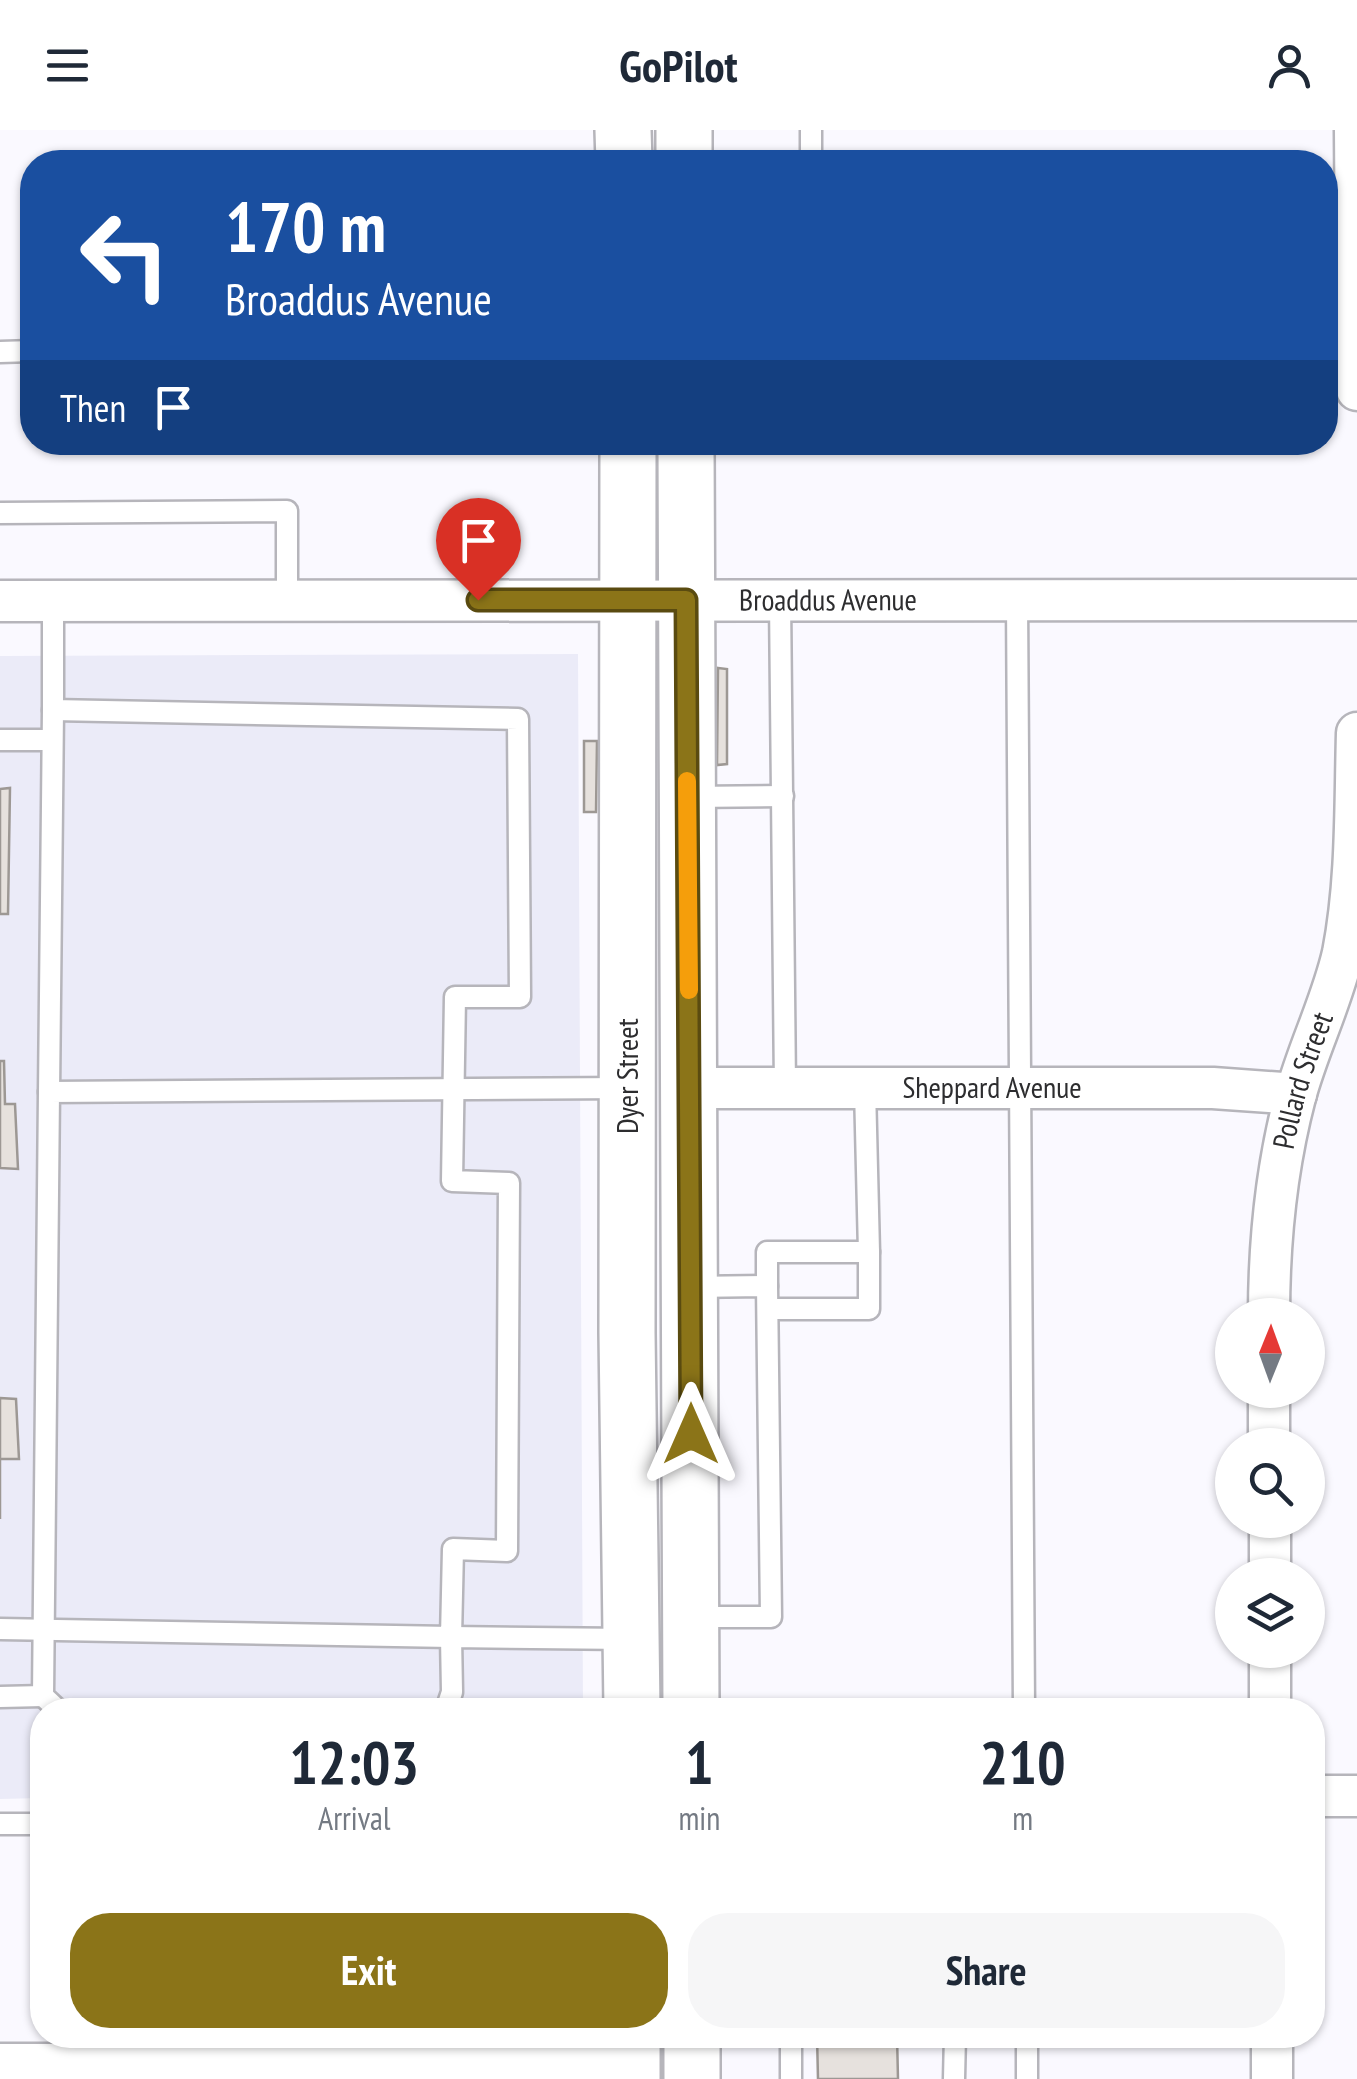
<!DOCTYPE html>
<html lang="en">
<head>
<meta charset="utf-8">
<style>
	:root { --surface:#fff; --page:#f6f6f7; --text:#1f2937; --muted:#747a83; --accent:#8b7418 }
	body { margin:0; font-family:"PT Sans Narrow",sans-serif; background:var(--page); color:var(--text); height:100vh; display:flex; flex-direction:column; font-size:38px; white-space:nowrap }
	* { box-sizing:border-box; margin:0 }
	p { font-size:32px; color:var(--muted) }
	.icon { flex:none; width:55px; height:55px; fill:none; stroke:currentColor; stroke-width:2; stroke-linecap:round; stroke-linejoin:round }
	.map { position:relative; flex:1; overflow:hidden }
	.panel { position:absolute; left:30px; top:1568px; width:1295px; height:350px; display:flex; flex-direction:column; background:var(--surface); border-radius:40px; box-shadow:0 2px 8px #0004 }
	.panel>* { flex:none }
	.banner { position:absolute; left:20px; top:20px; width:1318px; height:305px; border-radius:40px; box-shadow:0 2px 8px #0004; background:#1a4fa0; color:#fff; overflow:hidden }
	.needle { width:65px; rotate:1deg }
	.controls { position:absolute; left:1215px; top:1168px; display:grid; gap:20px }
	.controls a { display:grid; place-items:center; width:110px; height:110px; border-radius:50%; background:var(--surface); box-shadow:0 2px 8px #0004; font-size:50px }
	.pin { position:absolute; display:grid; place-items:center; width:85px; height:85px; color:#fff; margin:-102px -42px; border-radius:50% 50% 50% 0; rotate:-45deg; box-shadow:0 0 10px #0007 }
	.pin .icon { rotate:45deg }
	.me { position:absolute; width:110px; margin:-55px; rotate:0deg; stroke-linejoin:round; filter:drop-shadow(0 0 8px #0008) }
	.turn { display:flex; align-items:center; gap:35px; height:210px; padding:0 40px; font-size:45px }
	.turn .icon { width:130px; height:130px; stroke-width:2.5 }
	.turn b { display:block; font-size:70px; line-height:85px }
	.then { display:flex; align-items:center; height:95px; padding:0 40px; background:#0003; gap:20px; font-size:38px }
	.eta { display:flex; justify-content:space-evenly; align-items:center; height:170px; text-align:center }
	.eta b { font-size:60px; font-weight:800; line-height:70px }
	.action { display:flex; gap:20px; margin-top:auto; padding:20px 40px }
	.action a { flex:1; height:115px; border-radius:40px; background:var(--accent); color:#fff; font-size:40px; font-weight:800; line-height:115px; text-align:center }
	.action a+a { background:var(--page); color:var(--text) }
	header { display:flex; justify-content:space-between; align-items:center; height:130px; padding:0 40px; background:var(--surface); font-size:45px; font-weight:800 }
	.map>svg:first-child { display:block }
</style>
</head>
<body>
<header><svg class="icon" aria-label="menu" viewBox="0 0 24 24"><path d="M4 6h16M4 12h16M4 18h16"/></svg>GoPilot<svg class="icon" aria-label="person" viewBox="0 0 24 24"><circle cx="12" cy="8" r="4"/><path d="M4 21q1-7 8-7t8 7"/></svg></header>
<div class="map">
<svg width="1357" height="1949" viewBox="0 0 1357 1949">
	<rect width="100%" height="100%" fill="#faf9ff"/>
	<polygon fill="#ebebf8" points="578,524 583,1580 42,1580 42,1668 0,1669 0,526"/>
	<g fill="#e6e1dd" stroke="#9d9894" stroke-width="2.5">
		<rect x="1173" y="312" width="60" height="10"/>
		<polygon points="718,538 727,539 727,634 717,635"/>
		<polygon points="584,611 597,611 596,682 584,682"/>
		<polygon points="10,658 8,784 0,784 0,659"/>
		<polygon points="0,931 4,931 5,974 15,974 18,1039 0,1038"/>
		<polygon points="0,1268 16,1269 19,1329 0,1329 0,1389"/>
		<polygon points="817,1905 897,1905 898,1949 818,1949"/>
	</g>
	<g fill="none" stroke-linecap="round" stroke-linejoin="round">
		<g stroke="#b6b5bb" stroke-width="25">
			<g id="service">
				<polyline points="811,32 811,0"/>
				<polyline points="0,222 32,221"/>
				<polyline points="1325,226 1357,227"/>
				<polyline points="0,383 287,381 287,470"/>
				<polyline points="780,470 785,958"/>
				<polyline points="1017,470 1024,1580"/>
				<polyline points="0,610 52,610"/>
				<polyline points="689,667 783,666"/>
				<polyline points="49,962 53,580"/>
				<polyline points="767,1156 767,1122 869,1122 865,958"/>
				<polyline points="690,1157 767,1156 771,1487 693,1487"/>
				<polyline points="768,1179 869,1179 869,1122"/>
				<polyline points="0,1499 451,1507 453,1419 507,1421 509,1053 452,1051 455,867 520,867 518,589 53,580 53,471"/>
				<polyline points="0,1567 43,1566"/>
				<polyline points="58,1580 43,1566 49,962 626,958"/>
				<polyline points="446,1580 452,1562 451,1507 630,1509"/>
				<polyline points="0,1694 42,1694"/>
				<polyline points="1027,1905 1027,1949"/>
				<polyline points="791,1949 791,1905"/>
				<polyline points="954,1949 955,1905"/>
			</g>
		</g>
		<g stroke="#b6b5bb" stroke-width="45">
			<g id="minor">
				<polyline points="1355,0 1357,260"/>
				<path id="s1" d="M0,471L1357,470"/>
				<path id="s2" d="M690,958H1213L1296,964"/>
				<path id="s3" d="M1269,1185C1269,1111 1276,1039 1295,967C1308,918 1332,872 1343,823C1357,751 1355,675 1357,603"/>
				<polyline points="1269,1260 1269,1315"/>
				<polyline points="1270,1390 1270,1445"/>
				<polyline points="1270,1520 1270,1580"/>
				<polyline points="1312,1666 1357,1666"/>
				<polyline points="1272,1905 1272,1949"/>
				<polyline points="0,1934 632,1934"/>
			</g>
		</g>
		<g stroke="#b6b5bb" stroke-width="60">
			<g id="secondary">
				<polyline points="623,0 624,32"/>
				<polyline points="684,0 684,32"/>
				<polyline points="628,312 627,1203 632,1580"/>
				<polyline points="686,312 691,1580"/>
				<polyline points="692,1905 692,1949"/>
				<polyline points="632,1949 632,1905"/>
			</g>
		</g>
		<use href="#service" stroke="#fff" stroke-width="20"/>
		<use href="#minor" stroke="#fff" stroke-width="40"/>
		<use href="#secondary" stroke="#fff" stroke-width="55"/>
	</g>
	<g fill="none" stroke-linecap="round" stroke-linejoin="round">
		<g stroke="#5a4b10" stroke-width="25">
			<polyline id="route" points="478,470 686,470 691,1304"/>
		</g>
		<use href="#route" stroke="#8b7418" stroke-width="18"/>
		<polyline stroke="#f59e0b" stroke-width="18" points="687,651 689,860"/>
	</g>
	<g text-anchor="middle" stroke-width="8" stroke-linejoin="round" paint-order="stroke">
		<g font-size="30" fill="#2d2d2f" stroke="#fff">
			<text dy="10" stroke="none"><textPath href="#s1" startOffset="828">Broaddus Avenue</textPath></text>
			<text transform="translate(628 946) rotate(-90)" y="10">Dyer Street</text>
			<text dy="10" stroke="none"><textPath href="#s3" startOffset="238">Pollard Street</textPath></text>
			<text dy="10" stroke="none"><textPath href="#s2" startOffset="302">Sheppard Avenue</textPath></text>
		</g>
	</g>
</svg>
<div class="controls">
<a><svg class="needle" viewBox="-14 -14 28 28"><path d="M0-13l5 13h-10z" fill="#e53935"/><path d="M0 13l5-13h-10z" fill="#747a83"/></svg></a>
<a><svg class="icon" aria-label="search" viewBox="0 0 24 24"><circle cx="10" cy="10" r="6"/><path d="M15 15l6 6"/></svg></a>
<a><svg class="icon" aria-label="layers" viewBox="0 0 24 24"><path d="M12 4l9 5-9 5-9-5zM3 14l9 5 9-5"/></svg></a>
</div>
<div class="pin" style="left:478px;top:470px;background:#d93025"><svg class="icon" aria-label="arrive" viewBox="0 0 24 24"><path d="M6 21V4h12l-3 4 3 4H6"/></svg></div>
<svg class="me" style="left:691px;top:1304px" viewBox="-20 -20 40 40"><path d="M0-17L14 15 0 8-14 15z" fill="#8b7418" stroke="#fff" stroke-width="4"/></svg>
<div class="banner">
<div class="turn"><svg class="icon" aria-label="left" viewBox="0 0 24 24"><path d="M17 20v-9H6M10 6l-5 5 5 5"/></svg><div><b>170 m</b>Broaddus Avenue</div></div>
<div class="then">Then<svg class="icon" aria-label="arrive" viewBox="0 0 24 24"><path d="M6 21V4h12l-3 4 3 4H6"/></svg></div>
</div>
<section class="panel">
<div class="eta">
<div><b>12:03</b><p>Arrival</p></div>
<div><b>1</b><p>min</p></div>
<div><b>210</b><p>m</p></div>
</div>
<div class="action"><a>Exit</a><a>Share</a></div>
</section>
</div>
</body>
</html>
